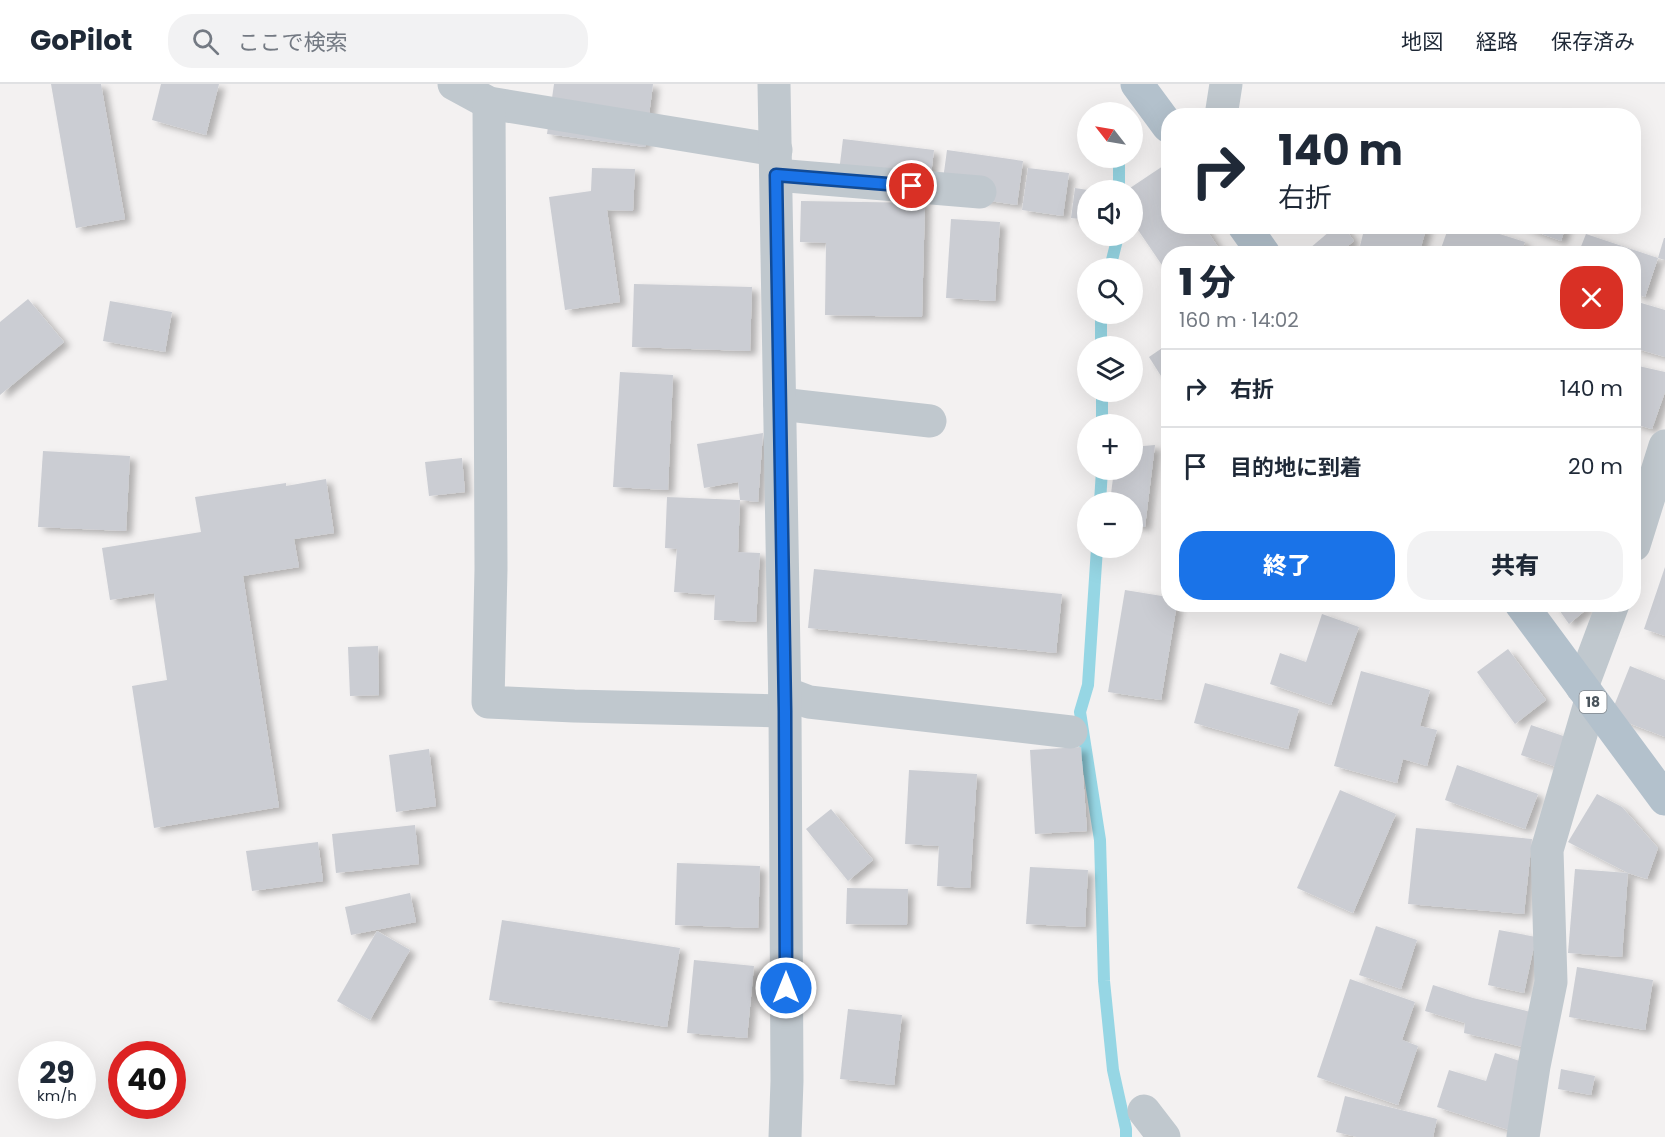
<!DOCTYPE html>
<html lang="ja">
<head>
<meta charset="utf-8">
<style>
	:root { --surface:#fff; --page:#f2f2f3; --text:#1f2937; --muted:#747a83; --line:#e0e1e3; --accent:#1a73e8 }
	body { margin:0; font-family:Poppins,"Noto Sans JP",sans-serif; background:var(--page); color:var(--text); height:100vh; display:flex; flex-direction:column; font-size:22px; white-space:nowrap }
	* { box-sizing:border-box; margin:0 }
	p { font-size:20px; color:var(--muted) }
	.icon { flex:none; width:33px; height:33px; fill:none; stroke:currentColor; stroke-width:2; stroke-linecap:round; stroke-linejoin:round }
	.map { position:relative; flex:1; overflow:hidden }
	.side { position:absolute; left:1161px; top:162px; width:480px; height:366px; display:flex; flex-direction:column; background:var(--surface); border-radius:24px; box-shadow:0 6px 24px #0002 }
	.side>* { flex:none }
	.guide { position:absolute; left:1161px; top:24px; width:480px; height:126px; border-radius:24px; box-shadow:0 6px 24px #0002; background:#fff; color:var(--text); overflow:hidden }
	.needle { width:39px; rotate:301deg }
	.controls { position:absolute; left:1077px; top:18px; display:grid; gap:12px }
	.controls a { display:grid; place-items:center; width:66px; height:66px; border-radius:50%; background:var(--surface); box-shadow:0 6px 24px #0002; font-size:30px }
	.speed { position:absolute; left:18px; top:957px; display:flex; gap:12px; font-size:30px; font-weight:700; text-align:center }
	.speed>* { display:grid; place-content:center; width:78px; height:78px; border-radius:50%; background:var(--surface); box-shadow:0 6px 24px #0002; line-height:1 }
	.speed small { font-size:15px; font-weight:400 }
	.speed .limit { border:9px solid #d22; background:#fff; color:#111 }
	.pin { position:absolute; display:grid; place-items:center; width:51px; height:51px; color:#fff; margin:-26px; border:3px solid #fff; border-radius:50%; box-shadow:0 2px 6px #0007 }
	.me { position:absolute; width:66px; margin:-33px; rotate:0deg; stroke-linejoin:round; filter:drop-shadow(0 0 4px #0008) }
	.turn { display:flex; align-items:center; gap:21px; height:126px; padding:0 18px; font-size:27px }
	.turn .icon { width:78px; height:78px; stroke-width:2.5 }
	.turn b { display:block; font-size:42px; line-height:51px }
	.round { display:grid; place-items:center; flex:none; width:63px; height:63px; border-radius:24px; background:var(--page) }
	.head { display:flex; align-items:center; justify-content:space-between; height:102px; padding:0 18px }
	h1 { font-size:36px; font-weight:800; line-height:45px }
	.cta { display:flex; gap:12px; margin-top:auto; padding:12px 18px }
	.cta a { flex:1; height:69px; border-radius:24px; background:var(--accent); color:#fff; font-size:24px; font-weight:800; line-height:69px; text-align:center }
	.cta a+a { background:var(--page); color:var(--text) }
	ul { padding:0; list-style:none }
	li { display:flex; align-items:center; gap:18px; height:78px; padding:0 18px; border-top:2px solid var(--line) }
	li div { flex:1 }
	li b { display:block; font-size:22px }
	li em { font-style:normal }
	header { display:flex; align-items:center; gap:36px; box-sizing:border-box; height:84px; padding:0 30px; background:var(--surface); border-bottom:2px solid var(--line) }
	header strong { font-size:28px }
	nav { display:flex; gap:33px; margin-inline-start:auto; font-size:21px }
	.search { width:420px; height:54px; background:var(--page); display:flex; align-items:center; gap:15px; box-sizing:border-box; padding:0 21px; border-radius:24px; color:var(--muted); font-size:22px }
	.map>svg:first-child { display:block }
</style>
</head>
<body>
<header>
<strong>GoPilot</strong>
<div class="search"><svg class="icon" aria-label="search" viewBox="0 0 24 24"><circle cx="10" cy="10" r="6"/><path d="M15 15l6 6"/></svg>ここで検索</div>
<nav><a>地図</a><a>経路</a><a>保存済み</a></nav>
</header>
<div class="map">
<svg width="1665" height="1053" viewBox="0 0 1665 1053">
	<defs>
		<filter id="shadow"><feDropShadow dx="6" dy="4" stdDeviation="3" flood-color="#0004"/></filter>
	</defs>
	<rect width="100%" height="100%" fill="#f3f1f1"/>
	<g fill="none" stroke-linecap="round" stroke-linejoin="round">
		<g stroke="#96d6e4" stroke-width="12">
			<polyline points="1119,74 1119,106"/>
			<polyline points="1110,184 1118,152"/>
			<polyline points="1101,230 1101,262"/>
			<polyline points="1102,308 1102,340"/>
			<polyline points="1100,418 1102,386"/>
			<polyline points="1097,464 1088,601 1080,628 1100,756 1104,897 1113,986 1126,1045 1126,1053"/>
		</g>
	</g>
	<g fill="#cbcdd3" filter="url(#shadow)">
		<polygon points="51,0 101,0 125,135 76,144"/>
		<polygon points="161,0 219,0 206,51 152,36"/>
		<polygon points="554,0 653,0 645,63 547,50"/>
		<polygon points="1559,25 1577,31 1577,32 1557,32"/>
		<polygon points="843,55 934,66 929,107 838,96"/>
		<polygon points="947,66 1023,77 1017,121 941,110"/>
		<polygon points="1163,82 1168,90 1168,142 1204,142 1218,163 1209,170 1168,170 1168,190 1132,137 1132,106 1127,106"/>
		<polygon points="592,84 635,85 633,127 607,126 620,218 565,226 549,113 591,107"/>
		<polygon points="1028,84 1069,89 1063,132 1022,126"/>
		<polygon points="1075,104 1088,106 1088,136 1071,134"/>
		<polygon points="801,117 925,119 922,233 825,231 826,159 800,158"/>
		<polygon points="951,135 1000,138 995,217 946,214"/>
		<polygon points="1336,142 1343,142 1354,157 1338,170 1303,170"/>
		<polygon points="1365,142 1427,142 1419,170 1358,170"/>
		<polygon points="1449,142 1474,142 1525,158 1521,170 1439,170"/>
		<polygon points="1520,142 1566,142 1561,157"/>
		<polygon points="1586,150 1658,174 1645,213 1634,209 1634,170 1578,170"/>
		<polygon points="1664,154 1665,154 1665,176 1658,174"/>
		<polygon points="634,200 752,203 750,267 632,263"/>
		<polygon points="28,215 64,258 0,311 0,238"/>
		<polygon points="110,217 172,228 165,268 103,257"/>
		<polygon points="1638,218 1665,226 1665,273 1634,264 1634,233"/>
		<polygon points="1168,260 1168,303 1149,273"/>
		<polygon points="1634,281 1665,288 1665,308 1652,345 1634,340"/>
		<polygon points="620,288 673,291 668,406 613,403"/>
		<polygon points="763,349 758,418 740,416 738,468 760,469 756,538 714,536 715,511 674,508 677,465 665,464 667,413 740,416 738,398 704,404 697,360"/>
		<polygon points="1155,361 1145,443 1132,441 1132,418 1110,418 1114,386 1132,386 1132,363"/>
		<polygon points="43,367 130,372 126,447 38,443"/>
		<polygon points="462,374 465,408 429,412 425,378"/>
		<polygon points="326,395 334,449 294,455 299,483 243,492 279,723 154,744 132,602 167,596 154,509 110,516 102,464 201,448 195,413 286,399 286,402"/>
		<polygon points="1665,483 1665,552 1644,545"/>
		<polygon points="814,485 1062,510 1056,569 808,544"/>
		<polygon points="1125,506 1168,513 1168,520 1177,520 1161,616 1108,608"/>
		<polygon points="1555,520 1593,520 1569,540"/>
		<polygon points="1322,530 1359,543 1331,621 1270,600 1280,569 1306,578"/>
		<polygon points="378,562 379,611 350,612 348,563"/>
		<polygon points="1508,565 1546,616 1515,640 1477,588"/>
		<polygon points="1630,582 1665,596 1665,653 1610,632"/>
		<polygon points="1361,587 1430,606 1420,642 1437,646 1427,682 1403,675 1397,699 1334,682"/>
		<polygon points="1205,599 1299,625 1288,665 1194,639"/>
		<polygon points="1531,641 1572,655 1562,685 1521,671"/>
		<polygon points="1081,663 1087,747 1035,750 1030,666"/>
		<polygon points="429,665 436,722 396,728 389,671"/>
		<polygon points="1457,681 1538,710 1525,745 1445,716"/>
		<polygon points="909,686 977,690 970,804 937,802 939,762 905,760"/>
		<polygon points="1340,706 1396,730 1353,829 1297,804"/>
		<polygon points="1597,710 1622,723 1658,764 1647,795 1628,789 1568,758"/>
		<polygon points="831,725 873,776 848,797 806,745"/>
		<polygon points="415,741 419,780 336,789 332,750"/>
		<polygon points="1416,744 1532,755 1524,830 1408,820"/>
		<polygon points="318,758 323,797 252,807 246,767"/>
		<polygon points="677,779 760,782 758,844 675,841"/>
		<polygon points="1030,783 1088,786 1085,843 1026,840"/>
		<polygon points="1575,785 1628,789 1622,873 1568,869"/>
		<polygon points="847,804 908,805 907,841 846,840"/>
		<polygon points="410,809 416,838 351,851 345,823"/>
		<polygon points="502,836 680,864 667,943 489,916"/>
		<polygon points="1376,842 1417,856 1401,905 1359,891"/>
		<polygon points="1499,846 1536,853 1524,909 1488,901"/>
		<polygon points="377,847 410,866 370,936 337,917"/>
		<polygon points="694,876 754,882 747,954 687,949"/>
		<polygon points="1577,883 1653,896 1645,946 1569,933"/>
		<polygon points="1350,895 1415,918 1402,956 1418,962 1398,1021 1317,993"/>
		<polygon points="1433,901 1473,914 1535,929 1527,964 1464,949 1465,939 1425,927"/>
		<polygon points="848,925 902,931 894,1001 840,995"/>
		<polygon points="1495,969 1532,981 1512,1047 1437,1023 1449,986 1486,997"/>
		<polygon points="1561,985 1595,992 1591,1011 1558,1005"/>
		<polygon points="1345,1012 1437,1035 1433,1053 1357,1053 1336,1048"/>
	</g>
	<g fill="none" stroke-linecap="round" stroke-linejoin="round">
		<g stroke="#c0c8ce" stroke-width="33">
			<polyline points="454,0 489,19 776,66"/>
			<polyline points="489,19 491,485 488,618 574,622 785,627"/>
			<polyline points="776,91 980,108"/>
			<polyline points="780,320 930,337"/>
			<polyline points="1634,461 1665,362"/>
			<polyline points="1582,603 1613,520"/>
			<polyline points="785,609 809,618 1071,648"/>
			<polyline points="1144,1027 1164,1053"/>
			<polyline points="1523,1053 1534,982 1551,898 1547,766 1591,616"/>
		</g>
		<g stroke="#c0c8ce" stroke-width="33">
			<polyline points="774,0 785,627 787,997 785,1053"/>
			<polyline points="1221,32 1226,0"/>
		</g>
		<g stroke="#b3c1cc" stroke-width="33">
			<polyline points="1137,0 1168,42"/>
			<polyline points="1244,142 1264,170"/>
			<polyline points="1521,520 1665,715"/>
		</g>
	</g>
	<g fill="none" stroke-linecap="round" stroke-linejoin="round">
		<g stroke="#114b97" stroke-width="15">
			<polyline id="route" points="786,904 785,627 776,91 912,102"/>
		</g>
		<use href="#route" stroke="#1a73e8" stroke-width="10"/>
	</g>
	<g text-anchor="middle" stroke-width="5" stroke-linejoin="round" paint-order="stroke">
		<rect fill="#fff" stroke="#80878d" stroke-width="1.5" x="1579.5" y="607" width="27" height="22" rx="4.5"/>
		<g font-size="14" font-weight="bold" fill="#4a545c">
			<text x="1593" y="623">18</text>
		</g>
	</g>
</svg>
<div class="controls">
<a><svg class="needle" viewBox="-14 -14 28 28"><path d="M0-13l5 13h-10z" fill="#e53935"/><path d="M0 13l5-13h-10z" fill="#747a83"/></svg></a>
<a><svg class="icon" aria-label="sound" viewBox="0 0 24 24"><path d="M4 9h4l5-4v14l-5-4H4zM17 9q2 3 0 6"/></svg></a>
<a><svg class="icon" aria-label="search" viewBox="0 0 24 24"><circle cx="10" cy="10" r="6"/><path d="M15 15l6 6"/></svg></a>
<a><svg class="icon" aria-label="layers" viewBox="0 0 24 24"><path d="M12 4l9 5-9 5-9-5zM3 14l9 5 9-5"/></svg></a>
<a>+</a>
<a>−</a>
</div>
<div class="speed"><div>29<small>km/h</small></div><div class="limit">40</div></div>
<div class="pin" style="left:912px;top:102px;background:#d93025"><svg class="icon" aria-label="arrive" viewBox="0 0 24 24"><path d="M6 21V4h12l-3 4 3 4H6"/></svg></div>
<svg class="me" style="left:786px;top:904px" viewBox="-20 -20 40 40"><circle r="17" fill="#1a73e8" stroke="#fff" stroke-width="3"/><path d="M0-11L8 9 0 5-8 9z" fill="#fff"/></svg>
<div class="guide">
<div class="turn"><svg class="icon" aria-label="right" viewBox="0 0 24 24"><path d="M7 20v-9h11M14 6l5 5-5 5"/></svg><div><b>140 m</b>右折</div></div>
</div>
<section class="side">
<div class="head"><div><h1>1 分</h1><p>160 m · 14:02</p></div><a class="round" style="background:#d93025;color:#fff"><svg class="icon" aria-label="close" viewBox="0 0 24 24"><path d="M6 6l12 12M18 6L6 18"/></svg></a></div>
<ul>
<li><svg class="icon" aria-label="right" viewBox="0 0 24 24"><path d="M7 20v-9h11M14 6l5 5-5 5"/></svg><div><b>右折</b></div><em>140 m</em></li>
<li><svg class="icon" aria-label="arrive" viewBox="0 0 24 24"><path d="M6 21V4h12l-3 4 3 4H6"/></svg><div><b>目的地に到着</b></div><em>20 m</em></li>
</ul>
<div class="cta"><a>終了</a><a>共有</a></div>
</section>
</div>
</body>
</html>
